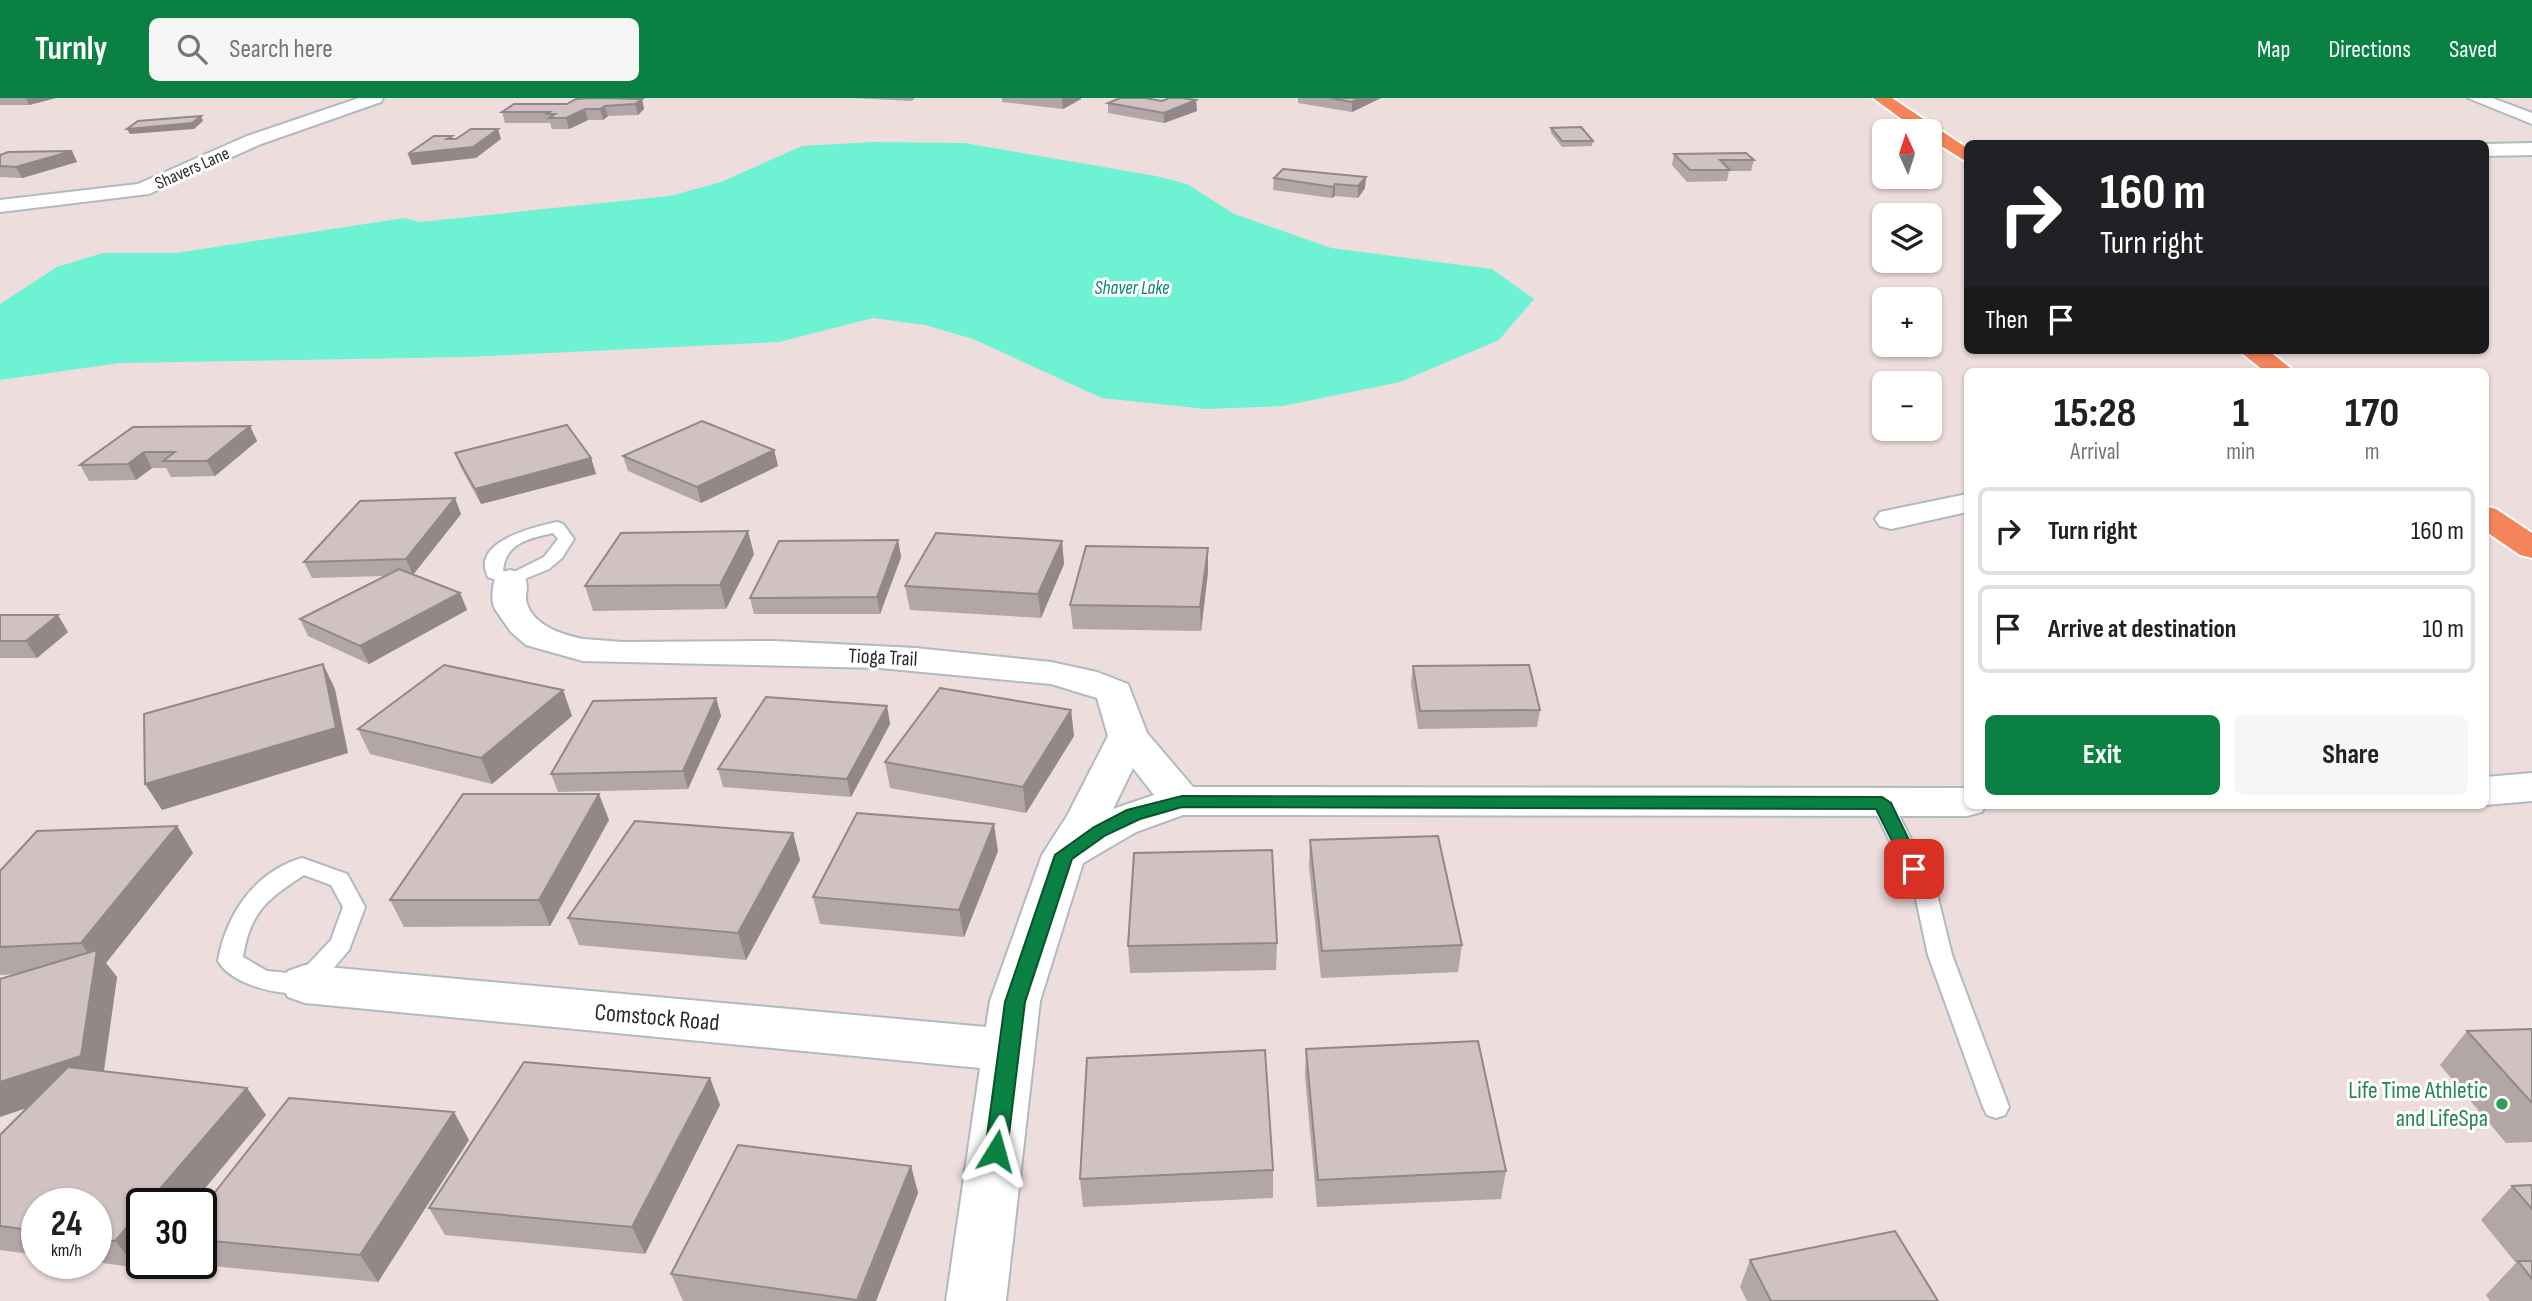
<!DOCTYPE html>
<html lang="en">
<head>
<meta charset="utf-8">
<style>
	:root { --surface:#fff; --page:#f6f6f6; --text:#202124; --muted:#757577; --line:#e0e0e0; --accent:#0b8043 }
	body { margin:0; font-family:"Sofia Sans Condensed",sans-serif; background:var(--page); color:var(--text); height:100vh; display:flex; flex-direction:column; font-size:26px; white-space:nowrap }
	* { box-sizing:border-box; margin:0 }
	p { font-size:23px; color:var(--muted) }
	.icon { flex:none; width:38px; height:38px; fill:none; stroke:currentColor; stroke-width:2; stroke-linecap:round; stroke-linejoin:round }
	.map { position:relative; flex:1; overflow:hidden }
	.drawer { position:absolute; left:1964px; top:270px; width:525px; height:441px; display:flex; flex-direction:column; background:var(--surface); border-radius:10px; box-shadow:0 2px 5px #0004 }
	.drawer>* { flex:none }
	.guide { position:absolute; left:1964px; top:42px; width:525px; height:214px; border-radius:10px; box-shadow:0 2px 5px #0004; background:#202124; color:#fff; overflow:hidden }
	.needle { width:46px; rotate:357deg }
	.controls { position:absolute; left:1872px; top:21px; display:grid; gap:14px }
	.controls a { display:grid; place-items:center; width:70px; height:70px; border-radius:10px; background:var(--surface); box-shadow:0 2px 5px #0004; font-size:35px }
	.speed { position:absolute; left:21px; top:1090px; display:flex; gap:14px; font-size:35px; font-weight:700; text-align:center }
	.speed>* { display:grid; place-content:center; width:91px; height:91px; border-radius:50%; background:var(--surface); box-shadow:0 2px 5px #0004; line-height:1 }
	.speed small { font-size:18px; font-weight:400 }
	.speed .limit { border:4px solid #111; border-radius:10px; background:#fff; color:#111 }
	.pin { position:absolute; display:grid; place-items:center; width:60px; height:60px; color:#fff; margin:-30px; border-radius:14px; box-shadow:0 4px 10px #0006 }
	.me { position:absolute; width:77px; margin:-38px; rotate:8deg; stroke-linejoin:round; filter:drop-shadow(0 0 5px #0008) }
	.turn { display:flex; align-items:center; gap:24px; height:147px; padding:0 21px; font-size:32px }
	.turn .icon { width:91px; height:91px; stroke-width:2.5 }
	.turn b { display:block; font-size:49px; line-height:60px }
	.then { display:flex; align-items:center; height:66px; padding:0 21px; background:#0003; gap:14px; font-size:26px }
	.eta { display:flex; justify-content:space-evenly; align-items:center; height:119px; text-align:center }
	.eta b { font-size:42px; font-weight:700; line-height:49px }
	.primary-button { display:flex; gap:14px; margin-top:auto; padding:14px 21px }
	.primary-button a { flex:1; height:80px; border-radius:10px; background:var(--accent); color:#fff; font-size:28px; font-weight:700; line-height:80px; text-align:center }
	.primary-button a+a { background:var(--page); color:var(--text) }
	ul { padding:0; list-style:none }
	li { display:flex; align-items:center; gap:21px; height:88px; margin:0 14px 10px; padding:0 7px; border:4px solid var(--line); border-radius:10px }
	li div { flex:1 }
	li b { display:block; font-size:26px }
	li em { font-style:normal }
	header { display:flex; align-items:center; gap:42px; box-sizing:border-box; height:98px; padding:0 35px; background:var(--accent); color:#fff }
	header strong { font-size:33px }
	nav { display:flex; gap:38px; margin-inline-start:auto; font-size:24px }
	.search { width:490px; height:63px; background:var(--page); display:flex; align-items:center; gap:18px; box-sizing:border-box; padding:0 24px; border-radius:10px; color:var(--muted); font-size:26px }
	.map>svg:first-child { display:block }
</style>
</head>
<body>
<header>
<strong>Turnly</strong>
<div class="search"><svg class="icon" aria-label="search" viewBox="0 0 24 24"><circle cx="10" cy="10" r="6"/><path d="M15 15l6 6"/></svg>Search here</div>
<nav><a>Map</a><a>Directions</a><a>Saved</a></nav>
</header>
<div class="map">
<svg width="2532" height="1203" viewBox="0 0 2532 1203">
	<rect width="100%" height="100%" fill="#eddddc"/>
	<polygon fill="#6df2d3" points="874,44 964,45 1156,78 1187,86 1234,116 1331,150 1492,171 1534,201 1499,242 1400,284 1283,308 1206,311 1102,300 973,241 925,227 873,220 779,244 467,259 120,265 0,282 0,206 57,169 103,155 176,155 404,120 420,124 670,98 721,84 802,48"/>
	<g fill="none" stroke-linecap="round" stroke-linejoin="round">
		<g stroke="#b0babf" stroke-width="4">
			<g id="service">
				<path d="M557,424L563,426L574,441L562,460L549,471L510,487L488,479C470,443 535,429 557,424ZM553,435L558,441L544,459L510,476L503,473C505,445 530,440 553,435Z"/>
				<polygon points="1882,698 1889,700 1893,705 1936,792 1952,857 2009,1009 2005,1017 1996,1020 1987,1017 1983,1009 1928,857 1914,792 1871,705 1875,700"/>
				<path d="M302,760L347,776L365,809L349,852L314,893C288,901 232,888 218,863C226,817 254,774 302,760ZM304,777L331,787L343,809L331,842L299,876L267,873L243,859C250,814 267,801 304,777Z"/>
			</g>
		</g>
		<g stroke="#b0babf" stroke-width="4">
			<g id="minor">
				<polygon points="359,0 383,0 381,4 261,46 149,96 0,114 0,102 138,86 247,38"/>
				<polygon points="2468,0 2492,0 2532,15 2532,26"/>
				<polygon points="2532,45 2532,57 2485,58 2485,46"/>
				<polygon points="1967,396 1967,414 1891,431 1880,428 1875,421 1880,414"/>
				<path d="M510,472L522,475C532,490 523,494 527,506C534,528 563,537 583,541L623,544L774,543L915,550L1051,564L1097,574L1128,586L1147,635L1193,689L1967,690V707H1986L1982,714L1967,718L1183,717L1136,734L1083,765L1040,903L1006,1203H946L980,970L305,905L288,899L281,886L288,873L305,867L986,929L990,903L1042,757L1067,718L1108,638L1097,600L1051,586L880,570L583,563L526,547L511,534L495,511C490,502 493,482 498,475ZM1133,670L1154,697L1113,711Z"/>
				<polygon points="2532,675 2532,703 2485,707 2485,679"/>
			</g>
		</g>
		<g stroke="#fff" stroke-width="4">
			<g id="primary">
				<polygon points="1873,0 1892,0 1967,50 1967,64 1930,41 1930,33 1918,33"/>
				<polygon points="2238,252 2268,252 2294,273 2264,273"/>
				<polygon points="2485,408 2496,411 2532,435 2532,460 2520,457 2485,433"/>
			</g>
		</g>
		<use href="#service" fill="#fff" fill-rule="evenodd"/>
		<use href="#minor" fill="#fff" fill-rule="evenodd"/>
		<use href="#primary" fill="#f4845a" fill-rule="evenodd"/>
	</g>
	<g fill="#b2a7a6">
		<polygon points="0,0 56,0 29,7 0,7"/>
		<polygon points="851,0 915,0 912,3"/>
		<polygon points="1002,0 1081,0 1081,1 1063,11 1002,4"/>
		<polygon points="1298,0 1381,0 1352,14 1298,5"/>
		<polygon points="642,1 644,11 638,17 608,18 603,22 588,22 569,31 552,31 550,25 505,25 502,14 567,6"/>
		<polygon points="1196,2 1197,13 1164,25 1108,15 1108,5"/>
		<polygon points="1551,30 1593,43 1592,48 1562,49 1551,35"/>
		<polygon points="72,53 77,64 22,80 0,79 0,57"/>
		<polygon points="1674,56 1754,62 1751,73 1729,73 1727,83 1687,84 1672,67"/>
		<polygon points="1283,71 1365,90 1358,100 1335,98 1332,100 1273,92 1274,80"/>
		<polygon points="250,328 257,343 215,378 171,379 166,370 152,370 136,382 89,383 80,367"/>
		<polygon points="774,352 778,368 701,405 628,373 623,358"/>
		<polygon points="455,355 591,360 596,376 481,406 461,370"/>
		<polygon points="461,416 413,476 460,495 467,512 369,566 308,538 300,521 385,478 312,480 304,464"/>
		<polygon points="898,442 901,459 880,516 754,516 750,500"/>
		<polygon points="1062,443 1064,466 1041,520 910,512 905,488"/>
		<polygon points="754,456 726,511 593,513 585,488"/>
		<polygon points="1208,474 1201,533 1073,531 1070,507"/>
		<polygon points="0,517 68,534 37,560 0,560"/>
		<polygon points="1413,568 1540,612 1537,629 1418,631 1411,585"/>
		<polygon points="563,592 572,618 492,686 370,656 358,631"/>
		<polygon points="716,600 721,618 688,691 558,694 551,676"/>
		<polygon points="887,608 890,626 851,699 723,689 718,671"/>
		<polygon points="1071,612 1074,638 1026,715 890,690 885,664"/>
		<polygon points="609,722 550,828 404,829 390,802"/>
		<polygon points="177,728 193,755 106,865 117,879 104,973 247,990 266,1017 142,1106 142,1166 138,1170 96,1164 96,1106 37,1106 37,1157 0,1152 0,1037 27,1010 16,876 0,877 0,773"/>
		<polygon points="793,735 800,762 746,862 579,847 568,820"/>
		<polygon points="1310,742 1462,847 1458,874 1321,880 1309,769"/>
		<polygon points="998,753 964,839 820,826 813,799"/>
		<polygon points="1277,845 1276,872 1130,875 1128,848"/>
		<polygon points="2532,931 2532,1044 2506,1045 2440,967 2467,933"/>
		<polygon points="1306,951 1506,1073 1501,1101 1317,1109 1305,978"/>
		<polygon points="710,980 720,1007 645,1156 445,1137 429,1110"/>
		<polygon points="469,1042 378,1184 201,1167 199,1166 201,1166 201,1112"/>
		<polygon points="911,1068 918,1095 876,1203 683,1203 671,1176"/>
		<polygon points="1273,1072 1273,1100 1083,1109 1080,1081"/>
		<polygon points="2532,1087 2532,1203 2490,1203 2486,1197 2516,1165 2481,1122 2512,1088"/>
		<polygon points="1750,1162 1938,1203 1747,1203 1740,1189"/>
	</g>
	<g fill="#918887">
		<polygon points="26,0 56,0 29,7"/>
		<polygon points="1063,0 1081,0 1081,1 1063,11 1062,1"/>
		<polygon points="1360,0 1381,0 1352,14 1352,4"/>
		<polygon points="642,1 644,11 638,17 635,6"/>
		<polygon points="1196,2 1197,13 1164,25 1164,15"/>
		<polygon points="605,8 608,18 603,22 600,11"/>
		<polygon points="585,11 588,22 569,31 566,20"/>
		<polygon points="201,18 203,23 194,31 130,36 127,31"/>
		<polygon points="498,31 501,41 476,60 412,67 408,56 447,41 452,38 455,49"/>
		<polygon points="72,53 77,64 22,80 16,69"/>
		<polygon points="1366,79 1365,90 1358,100 1358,88"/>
		<polygon points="1335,86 1335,98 1332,100 1333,89"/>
		<polygon points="250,328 257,343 215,378 207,363"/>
		<polygon points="774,352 778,368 701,405 697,389"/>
		<polygon points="144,354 152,370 136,382 128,366"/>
		<polygon points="591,360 596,376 481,406 475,391"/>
		<polygon points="455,400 461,416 413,477 406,461"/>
		<polygon points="748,433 754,456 726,511 720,487"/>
		<polygon points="898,442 901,459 880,516 877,499"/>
		<polygon points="1062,443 1064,466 1041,520 1038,496"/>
		<polygon points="1208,450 1208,474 1201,533 1200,509"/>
		<polygon points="460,495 467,512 369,566 360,548"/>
		<polygon points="58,517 68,534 37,560 26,543"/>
		<polygon points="323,566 335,591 348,655 162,712 145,686"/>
		<polygon points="563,592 572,618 492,686 481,660"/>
		<polygon points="716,600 721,618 688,691 683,673"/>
		<polygon points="887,608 890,626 851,699 847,681"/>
		<polygon points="1071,612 1074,638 1026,715 1023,689"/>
		<polygon points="599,696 609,722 550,828 539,802"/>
		<polygon points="994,726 998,753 964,839 959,812"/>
		<polygon points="177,728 193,755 106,865 117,879 102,985 0,1019 0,984 95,865 81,845"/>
		<polygon points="793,735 800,762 746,862 738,835"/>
		<polygon points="710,980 720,1007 645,1156 632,1129"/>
		<polygon points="247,990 266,1017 192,1106 147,1106"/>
		<polygon points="454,1014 469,1042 378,1184 360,1157"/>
		<polygon points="911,1068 918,1095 876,1203 858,1203"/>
		<polygon points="142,1112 142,1166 138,1170 115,1143"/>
	</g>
	<g fill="#cfc2c1" stroke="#918887" stroke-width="2">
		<polygon points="592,0 642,1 635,6 605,8 600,11 585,11 566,20 549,20 555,16 547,16 550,14 502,14 514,6 567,6 576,1"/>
		<polygon points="1120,0 1145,0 1162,3 1169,0 1183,0 1196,2 1164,15 1108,5"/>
		<polygon points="1330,0 1360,0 1352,4"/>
		<polygon points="201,18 192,25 127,31 138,23"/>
		<polygon points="1581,29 1593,43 1562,43 1551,30"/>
		<polygon points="471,31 498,31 473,49 408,56 434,38 452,38 447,41 456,41"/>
		<polygon points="72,53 16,69 0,68 0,57 8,54"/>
		<polygon points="1746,55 1754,62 1720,62 1730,72 1690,72 1674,56"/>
		<polygon points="1283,71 1366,79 1358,88 1335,86 1333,89 1274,80"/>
		<polygon points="702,323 774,352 697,389 623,358"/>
		<polygon points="567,327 591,360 475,391 455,355"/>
		<polygon points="250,328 207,363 163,363 175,354 144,354 128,366 80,367 133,329"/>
		<polygon points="455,400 406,461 304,464 360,403"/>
		<polygon points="748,433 720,487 585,488 621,435"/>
		<polygon points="936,435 1062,443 1038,496 905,488"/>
		<polygon points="898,442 877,499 750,500 779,443"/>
		<polygon points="1086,448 1208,450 1200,509 1070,507"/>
		<polygon points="399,471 460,495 360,548 300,521"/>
		<polygon points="0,517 58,517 26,543 0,543"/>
		<polygon points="323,566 336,630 145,686 144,616"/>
		<polygon points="444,567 563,592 481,660 358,631"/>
		<polygon points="1529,567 1540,612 1420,613 1413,568"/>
		<polygon points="940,590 1071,612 1023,689 885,664"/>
		<polygon points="766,599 887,608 847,681 718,671"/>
		<polygon points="716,600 683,673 551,676 593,603"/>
		<polygon points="463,696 599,696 539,802 390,802"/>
		<polygon points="857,715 994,726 959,812 813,799"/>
		<polygon points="635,723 793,735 738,835 568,820"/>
		<polygon points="177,728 81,845 0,849 0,773 37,733"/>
		<polygon points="1438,738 1462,847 1322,853 1310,742"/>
		<polygon points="1272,752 1277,845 1128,848 1134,755"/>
		<polygon points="97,852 81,958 0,984 0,881"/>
		<polygon points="2532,931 2532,1005 2467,933"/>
		<polygon points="1478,943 1506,1073 1318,1082 1306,951"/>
		<polygon points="1265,952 1273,1072 1080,1081 1087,960"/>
		<polygon points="524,964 710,980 632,1129 429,1110"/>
		<polygon points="68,969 247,990 147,1106 142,1106 142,1112 115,1143 96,1141 96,1106 37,1106 37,1133 0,1128 0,1037"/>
		<polygon points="289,1000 454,1014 360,1157 201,1142 201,1112"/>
		<polygon points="738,1047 911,1068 857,1202 671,1176"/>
		<polygon points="2532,1087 2532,1111 2512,1088"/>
		<polygon points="1895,1133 1938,1203 1771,1203 1750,1162"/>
		<polygon points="2518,1163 2532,1163 2532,1181"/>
	</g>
	<polygon fill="#0b8043" stroke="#07532c" stroke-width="2" points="1182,698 1882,699 1891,705 1923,771 1921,775 1908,775 1876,711 1182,709 1140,721 1106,737 1072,761 1025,904 1007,1053 1004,1059 996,1062 988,1059 985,1053 1005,904 1055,757 1094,729 1127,712"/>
	<circle fill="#2e9e5b" stroke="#fff" stroke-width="2.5" cx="2502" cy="1006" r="7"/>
	<g text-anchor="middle" stroke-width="6" stroke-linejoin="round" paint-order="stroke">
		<g font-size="18" fill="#2b2b2b" stroke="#fff">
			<text transform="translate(192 70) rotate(-24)" y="6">Shavers Lane</text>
		</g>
		<g font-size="19" font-style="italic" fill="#0b8371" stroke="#fff">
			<text x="1132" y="196">Shaver Lake</text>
		</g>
		<g font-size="21" fill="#2b2b2b" stroke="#fff">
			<text transform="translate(883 559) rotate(3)" y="7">Tioga Trail</text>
		</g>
		<g font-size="24" fill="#2b2b2b" stroke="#fff">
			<text transform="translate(657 919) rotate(5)" y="8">Comstock Road</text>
		</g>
		<g font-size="24" fill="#27864d" stroke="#fff" text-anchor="end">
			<text x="2488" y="1000">Life Time Athletic<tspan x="2488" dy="28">and LifeSpa</tspan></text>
		</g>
	</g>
</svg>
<div class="controls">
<a><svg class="needle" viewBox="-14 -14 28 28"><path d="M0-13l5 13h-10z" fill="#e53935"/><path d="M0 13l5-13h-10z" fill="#757577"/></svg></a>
<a><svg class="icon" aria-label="layers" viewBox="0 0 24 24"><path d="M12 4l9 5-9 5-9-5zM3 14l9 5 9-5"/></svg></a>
<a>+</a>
<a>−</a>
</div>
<div class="speed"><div>24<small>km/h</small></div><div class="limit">30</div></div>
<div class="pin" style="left:1914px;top:771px;background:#d93025"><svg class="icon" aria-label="arrive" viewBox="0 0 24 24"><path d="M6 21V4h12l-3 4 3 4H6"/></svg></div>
<svg class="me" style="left:996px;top:1053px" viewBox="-20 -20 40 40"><path d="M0-17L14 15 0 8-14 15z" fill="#0b8043" stroke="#fff" stroke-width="4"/></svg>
<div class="guide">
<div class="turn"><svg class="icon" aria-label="right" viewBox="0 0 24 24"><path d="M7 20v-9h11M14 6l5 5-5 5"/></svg><div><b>160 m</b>Turn right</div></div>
<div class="then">Then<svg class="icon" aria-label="arrive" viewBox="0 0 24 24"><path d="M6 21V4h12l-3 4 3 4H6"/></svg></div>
</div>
<section class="drawer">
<div class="eta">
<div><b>15:28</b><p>Arrival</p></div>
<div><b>1</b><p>min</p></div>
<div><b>170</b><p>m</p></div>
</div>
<ul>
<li><svg class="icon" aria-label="right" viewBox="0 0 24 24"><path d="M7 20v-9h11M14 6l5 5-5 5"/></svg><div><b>Turn right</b></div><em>160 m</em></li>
<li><svg class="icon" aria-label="arrive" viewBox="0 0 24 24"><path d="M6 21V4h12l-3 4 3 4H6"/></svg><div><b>Arrive at destination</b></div><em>10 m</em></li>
</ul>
<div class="primary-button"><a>Exit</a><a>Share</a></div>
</section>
</div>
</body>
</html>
